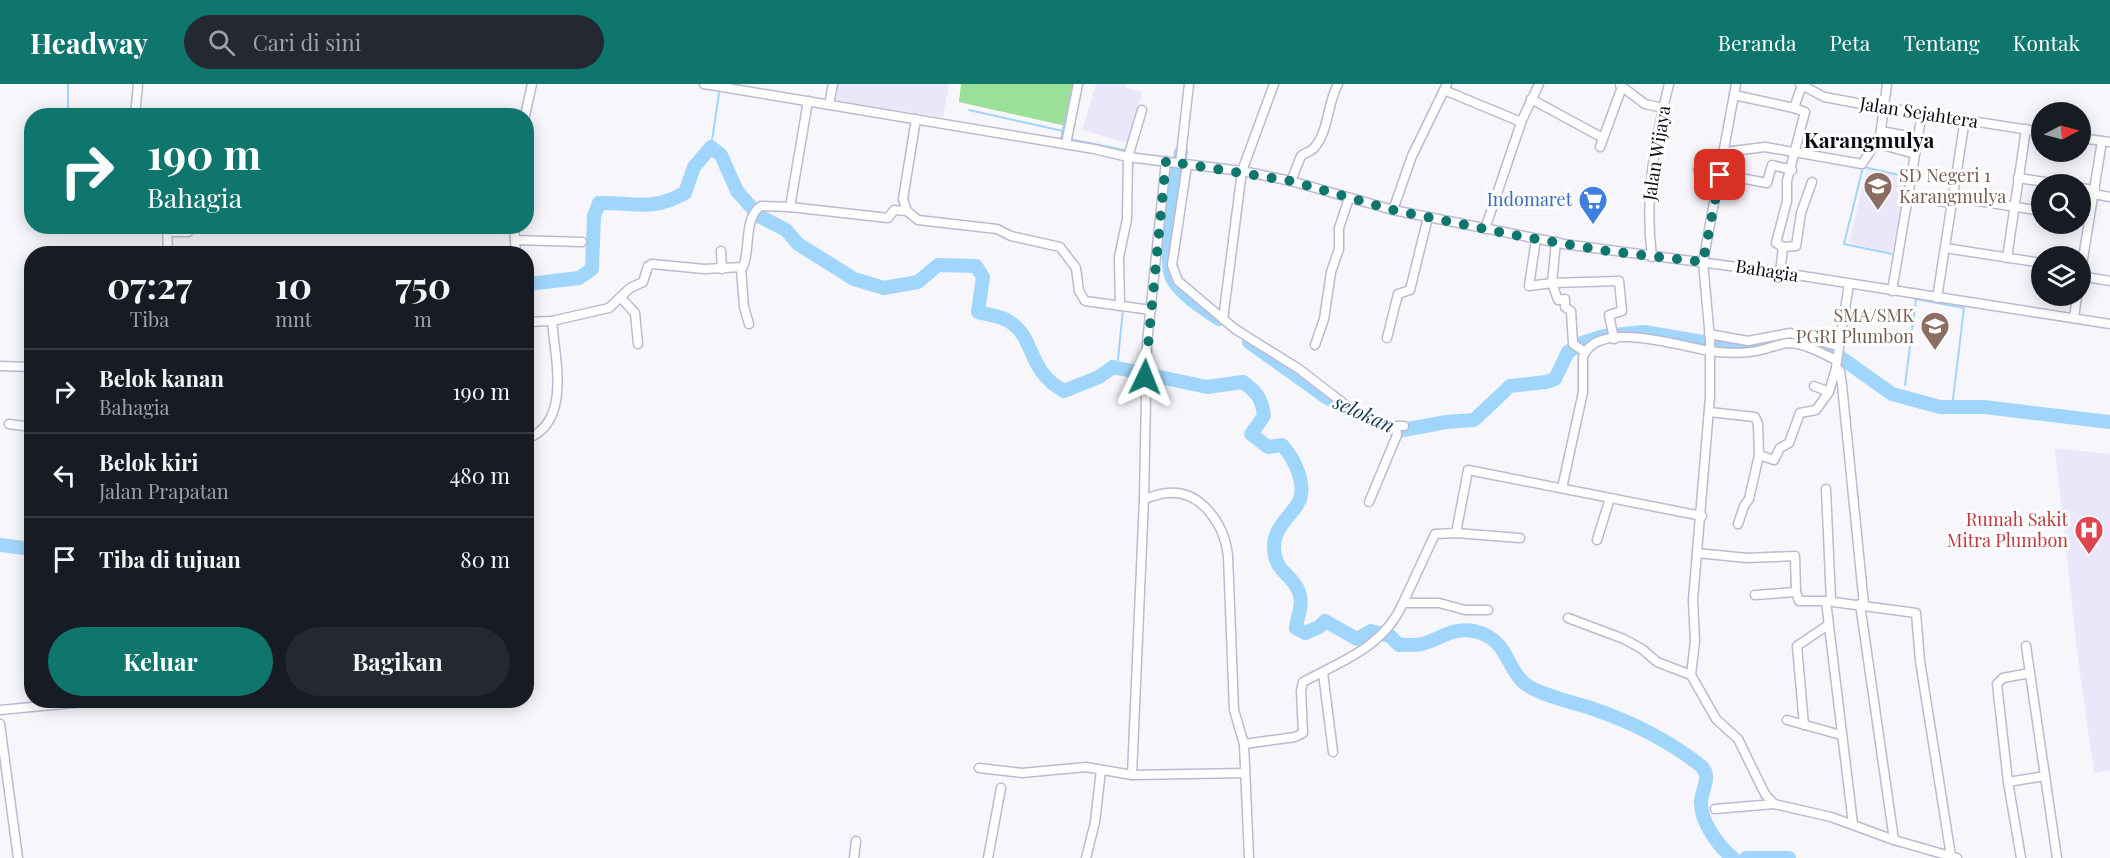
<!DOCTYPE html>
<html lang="id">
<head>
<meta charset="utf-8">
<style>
	:root { --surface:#171b24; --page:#242831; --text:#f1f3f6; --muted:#9ea1a6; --line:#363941; --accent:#0f766e }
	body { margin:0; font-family:"Playfair Display",serif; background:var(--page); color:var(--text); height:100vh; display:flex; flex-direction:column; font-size:22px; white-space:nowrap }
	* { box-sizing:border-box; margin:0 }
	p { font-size:20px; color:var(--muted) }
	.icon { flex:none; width:33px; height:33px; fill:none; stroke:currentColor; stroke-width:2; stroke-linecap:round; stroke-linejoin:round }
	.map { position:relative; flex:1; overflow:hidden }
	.side { position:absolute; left:24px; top:162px; width:510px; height:462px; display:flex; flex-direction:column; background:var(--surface); border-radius:24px; box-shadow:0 3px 15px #0003 }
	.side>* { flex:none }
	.guide { position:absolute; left:24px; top:24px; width:510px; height:126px; border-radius:24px; box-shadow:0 3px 15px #0003; background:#0f766e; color:#fff; overflow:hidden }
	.needle { width:39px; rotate:84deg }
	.controls { position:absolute; left:2031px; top:18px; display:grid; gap:12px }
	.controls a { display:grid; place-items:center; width:60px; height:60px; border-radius:50%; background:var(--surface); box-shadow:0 3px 15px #0003; font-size:30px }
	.pin { position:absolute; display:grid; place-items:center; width:51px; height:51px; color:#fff; margin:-26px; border-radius:12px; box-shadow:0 3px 9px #0006 }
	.me { position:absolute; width:66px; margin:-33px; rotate:2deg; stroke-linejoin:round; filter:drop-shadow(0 0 4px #0008) }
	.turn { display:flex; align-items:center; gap:21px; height:126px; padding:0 24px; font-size:27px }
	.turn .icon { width:78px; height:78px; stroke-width:2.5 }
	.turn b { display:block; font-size:42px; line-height:51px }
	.eta { display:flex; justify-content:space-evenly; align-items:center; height:102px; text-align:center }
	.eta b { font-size:36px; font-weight:700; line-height:42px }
	.cta { display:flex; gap:12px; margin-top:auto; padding:12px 24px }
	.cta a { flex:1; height:69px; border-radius:36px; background:var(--accent); color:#fff; font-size:24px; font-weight:700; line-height:69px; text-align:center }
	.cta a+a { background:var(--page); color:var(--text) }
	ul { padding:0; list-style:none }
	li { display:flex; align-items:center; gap:18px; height:84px; padding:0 24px; border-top:2px solid var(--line) }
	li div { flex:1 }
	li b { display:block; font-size:22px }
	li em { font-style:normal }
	header { display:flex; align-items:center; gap:36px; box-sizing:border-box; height:84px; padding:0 30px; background:var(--accent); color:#fff }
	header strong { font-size:28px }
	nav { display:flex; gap:33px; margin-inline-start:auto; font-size:21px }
	.search { width:420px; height:54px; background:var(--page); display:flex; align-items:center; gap:15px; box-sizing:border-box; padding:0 21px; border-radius:33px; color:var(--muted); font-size:22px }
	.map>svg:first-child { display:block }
</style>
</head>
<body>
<header>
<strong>Headway</strong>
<div class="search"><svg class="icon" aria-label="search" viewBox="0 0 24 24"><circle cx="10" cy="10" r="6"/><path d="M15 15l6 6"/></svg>Cari di sini</div>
<nav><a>Beranda</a><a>Peta</a><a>Tentang</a><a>Kontak</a></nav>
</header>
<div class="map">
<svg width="2110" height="774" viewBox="0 0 2110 774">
	<rect width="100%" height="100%" fill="#f7f6fb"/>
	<g fill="#ebe7fb">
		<polygon points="838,0 949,0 943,33 835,17"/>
		<polygon points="1096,0 1125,0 1126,4 1142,8 1131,60 1082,46"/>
		<polygon points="1867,85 1907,94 1891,170 1849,158"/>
		<polygon points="2055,364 2110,370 2110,686 2094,689 2078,575"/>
	</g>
	<polygon fill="#9adf9a" points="961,0 1081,0 1075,44 959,18"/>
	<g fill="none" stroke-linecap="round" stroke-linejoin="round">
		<g stroke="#a1d6fc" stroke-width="2">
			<polyline points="969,26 1063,47"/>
			<polyline points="68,32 68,0"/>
			<polyline points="1064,54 1061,54 1074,0"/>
			<polyline points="1069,55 1134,68 1133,72"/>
			<polyline points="711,63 719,9"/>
			<polyline points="1912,63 1917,34"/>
			<polyline points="1863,83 1844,160 1892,170"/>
			<polyline points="1864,83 1908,93"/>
			<polyline points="1132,89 1133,77"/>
			<polyline points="1894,170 1899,140"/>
			<polyline points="1916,215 1964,224 1952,323"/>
			<polyline points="1117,284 1123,226"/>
			<polyline points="1905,301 1916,215"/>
		</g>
		<g stroke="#a1d6fc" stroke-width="14">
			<path d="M1181,68C1176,93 1161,176 1173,196C1183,212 1204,225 1219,235"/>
			<path d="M526,202L529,200L579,194L592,185L594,132L599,119C636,118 650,128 685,109L694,83L711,63L721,71L737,107L759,132L786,146L798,160L854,195L884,204L918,198L938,181L976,182L983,193L978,228C988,231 1002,232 1010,238C1036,255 1027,287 1064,307L1099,293L1113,283L1207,303L1243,298C1257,308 1262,315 1264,332L1251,350L1268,363L1282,361C1294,374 1309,403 1297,421C1287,436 1273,445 1274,465C1276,490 1292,489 1299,508C1304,521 1297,532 1296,544L1305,549L1319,543L1325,537L1357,555L1371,547L1390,552L1399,561C1407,560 1414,562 1422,560C1440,555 1453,543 1474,547C1508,555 1505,581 1523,598C1537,611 1577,619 1596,626C1632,638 1671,658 1701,682C1712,692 1702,705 1701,717C1700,737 1718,762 1733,774"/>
			<polyline points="1796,253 1840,273 1892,310 1940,323 1984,323 2110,338"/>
			<polyline points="1249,258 1326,313 1352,328"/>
			<polyline points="1383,341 1398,347 1446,338 1474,336 1510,302 1546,298 1555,295 1568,268 1582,259 1604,252 1644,248 1721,261 1760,258"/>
			<polyline points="0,461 32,465"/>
			<polyline points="1746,774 1789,774"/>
		</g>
		<g stroke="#beb9d2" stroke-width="11">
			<g id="minor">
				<polyline points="704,0 1094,65 1128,73 1242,87 1291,97 1393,126 1564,160 1790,190 2110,240"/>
				<polyline points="1736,0 1703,178 1710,255 1710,313 1693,516 1695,557 1691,591 1716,635 1738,655 1765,710 1774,720 1831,733 1894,756 1957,774"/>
				<polyline points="1800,0 1824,13 1862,20 2042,48"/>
				<polyline points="1887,0 1879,60 1915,70"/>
				<polyline points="1620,1 1645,20 1663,24"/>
				<polyline points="1444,6 1521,38"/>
				<polyline points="1734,11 1794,24"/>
				<polyline points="1531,15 1603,54"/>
				<polyline points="829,20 833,0"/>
				<polyline points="135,32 138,0"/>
				<polyline points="525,32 532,0"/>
				<polyline points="916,35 903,115 907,127 918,136 997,145 1011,152 1060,163 1076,184 1079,207 1085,217 1151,226"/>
				<polyline points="1881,47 1918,54"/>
				<polyline points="2080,54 2110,58"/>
				<polyline points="1066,60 1078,0"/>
				<polyline points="1600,63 1622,3"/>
				<polyline points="1724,68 1765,63 1862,80 1875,60 1879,60"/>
				<polyline points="1180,80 1189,0"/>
				<polyline points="1187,81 1172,181 1178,197 1235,245 1299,285 1347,322 1390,342 1404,342"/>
				<polyline points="1698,86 1767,99 1772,81 1792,86"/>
				<polyline points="2018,94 2059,100"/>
				<path d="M1291,97L1301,72C1304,69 1310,68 1313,65C1329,49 1327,19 1338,0"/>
				<polyline points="2080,104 2095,106"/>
				<polyline points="2094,110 2110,113"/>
				<polyline points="1908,112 1951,119"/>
				<polyline points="1952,113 2042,127"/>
				<polyline points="790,123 888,134 894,126 907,127"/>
				<polyline points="1393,126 1412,72 1447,0"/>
				<polyline points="167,142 168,170"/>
				<polyline points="514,142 516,170"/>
				<polyline points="1485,145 1522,36 1539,0"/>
				<polyline points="167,148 188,148"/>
				<polyline points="1536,155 1529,202 1552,199 1558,216 1565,215 1565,223 1571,227 1573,260 1585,268"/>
				<polyline points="515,156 582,158"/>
				<polyline points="1556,158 1552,199 1619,197 1622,227 1609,231 1614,255"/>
				<polyline points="1783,163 1796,162 1801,129 1812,98"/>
				<polyline points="1945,164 2042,179"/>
				<polyline points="721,167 722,185"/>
				<path d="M1652,173C1644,114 1655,57 1669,0"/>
				<polyline points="2007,174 2026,45"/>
				<polyline points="741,184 744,223 749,240"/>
				<polyline points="1780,189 1783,163 1776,159 1787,117 1787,97 1805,28 1794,24 1802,1"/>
				<polyline points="2081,192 2110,197"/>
				<polyline points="2080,193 2102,57"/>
				<polyline points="1849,200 1836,283 1840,287 1842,301 1864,521"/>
				<polyline points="1892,207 1922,29"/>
				<polyline points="621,214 635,229 638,260"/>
				<polyline points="1937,214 1965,35"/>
				<polyline points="1120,222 1119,173 1127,135 1128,73 1142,26"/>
				<polyline points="2074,234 2077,212"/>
				<polyline points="1223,235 1242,87 1274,0"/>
				<path d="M526,238L552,237L609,224L630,204L643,198L648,182L652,180L704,185L743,183C751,165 743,134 761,122L790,123L808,17"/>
				<polyline points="1709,250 1748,257 1790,249 1837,262"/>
				<polyline points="1387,254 1398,210 1410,206 1428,133"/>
				<polyline points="1315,261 1324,235 1331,188 1339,165 1339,144 1349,114"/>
				<polyline points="0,282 32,283"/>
				<polyline points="1814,302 1829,308"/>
				<polyline points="1709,328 1755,333 1758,340 1759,371 1774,376 1780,364 1789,359 1800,329 1816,326 1829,308 1836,284"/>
				<polyline points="9,340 32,343"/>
				<path d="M526,355C572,339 555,275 552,237"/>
				<path d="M1562,404L1583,308V273C1597,234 1683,263 1710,267C1725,269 1746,270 1761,266C1770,264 1778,260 1788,259C1805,259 1821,269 1836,276"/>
				<polyline points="1826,405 1831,517"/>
				<path d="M1144,415C1152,413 1160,409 1168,409C1202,406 1225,442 1228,472L1234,626L1244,660L1249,774"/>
				<polyline points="1369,418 1397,351 1396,343"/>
				<polyline points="1738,440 1744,422 1749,415 1759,371"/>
				<polyline points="1456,449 1468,386 1702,432"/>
				<polyline points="1597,456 1610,414"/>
				<polyline points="1697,469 1747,474 1795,472 1796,508 1799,517 1826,517 1916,529 1920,577 1951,772"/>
				<polyline points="1755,511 1796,508"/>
				<polyline points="1826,517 1853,740"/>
				<polyline points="1403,519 1435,450 1456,449 1520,454"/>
				<polyline points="1860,520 1894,756"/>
				<polyline points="1568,534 1624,555 1642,565 1657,578 1691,591"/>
				<polyline points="2026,562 2057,774"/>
				<polyline points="1323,589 1333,668"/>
				<polyline points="0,626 105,616"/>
				<polyline points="1787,636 1841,651"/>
				<polyline points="0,640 18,774"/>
				<polyline points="1804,641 1797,562 1828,541"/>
				<path d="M1244,660L1295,653L1303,649L1301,607L1303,598C1342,577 1384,563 1403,519H1439L1465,526H1488"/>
				<polyline points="979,684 1022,689 1086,683 1132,691 1245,689"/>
				<polyline points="1132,691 1144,415 1147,259 1166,77"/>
				<polyline points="2008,698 2045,692"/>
				<polyline points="1715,725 1774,720"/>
				<polyline points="854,774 856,757"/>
				<polyline points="988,774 1001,704"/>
				<polyline points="1086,774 1095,738 1101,686"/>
				<polyline points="2021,774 2008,698 1997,600 2003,594 2030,589"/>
			</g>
		</g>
		<use href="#minor" stroke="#fff" stroke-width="8"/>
	</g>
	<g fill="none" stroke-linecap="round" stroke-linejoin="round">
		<polyline stroke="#0f766e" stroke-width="10" stroke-dasharray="0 18" points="1145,293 1166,77 1291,97 1393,126 1519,152 1607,167 1703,178 1720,91"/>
	</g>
	<defs>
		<g id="school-pin" transform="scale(1.5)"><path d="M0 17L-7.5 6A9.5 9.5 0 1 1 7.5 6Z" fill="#8d6e63" stroke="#fff"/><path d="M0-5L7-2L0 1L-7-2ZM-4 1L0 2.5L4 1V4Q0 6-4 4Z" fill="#fff"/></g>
		<g id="supermarket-pin" transform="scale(1.5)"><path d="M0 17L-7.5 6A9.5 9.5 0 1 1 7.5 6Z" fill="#3f7fe0" stroke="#fff"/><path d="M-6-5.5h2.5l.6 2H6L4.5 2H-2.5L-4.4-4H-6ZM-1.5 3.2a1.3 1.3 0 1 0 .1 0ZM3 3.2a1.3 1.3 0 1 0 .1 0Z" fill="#fff"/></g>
		<g id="hospital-pin" transform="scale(1.5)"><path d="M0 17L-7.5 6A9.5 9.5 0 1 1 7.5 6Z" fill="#e0444e" stroke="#fff"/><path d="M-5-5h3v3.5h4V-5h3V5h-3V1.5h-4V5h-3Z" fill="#fff"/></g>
	</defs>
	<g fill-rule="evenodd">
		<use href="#school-pin" x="1878" y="102"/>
		<use href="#supermarket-pin" x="1593" y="116"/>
		<use href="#school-pin" x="1935" y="242"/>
		<use href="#hospital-pin" x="2089" y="446"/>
	</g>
	<g text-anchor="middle" stroke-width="6" stroke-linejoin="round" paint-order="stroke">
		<g font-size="18" fill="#0d0b14" stroke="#fff">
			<text transform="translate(1919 29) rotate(9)" y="6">Jalan Sejahtera</text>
			<text transform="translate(1657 69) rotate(-81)" y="6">Jalan Wijaya</text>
			<text transform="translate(1767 187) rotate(9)" y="6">Bahagia</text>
		</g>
		<g font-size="18" fill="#785e54" stroke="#fff" text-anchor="start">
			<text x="1899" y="98">SD Negeri 1<tspan x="1899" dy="21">Karangmulya</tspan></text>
			<text x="1914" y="238" text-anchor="end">SMA/SMK<tspan x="1914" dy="21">PGRI Plumbon</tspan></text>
		</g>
		<g font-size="18" fill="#366cbe" stroke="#fff" text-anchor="end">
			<text x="1572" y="122">Indomaret</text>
		</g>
		<g font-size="18" fill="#be3a42" stroke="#fff" text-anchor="end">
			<text x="2068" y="442">Rumah Sakit<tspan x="2068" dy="21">Mitra Plumbon</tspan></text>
		</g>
		<g font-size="20" font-style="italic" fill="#18405a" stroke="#fff">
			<text transform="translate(1364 330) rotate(24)" y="7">selokan</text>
		</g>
		<g font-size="21" font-weight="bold" fill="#0d0b14" stroke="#fff">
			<text x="1869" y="64">Karangmulya</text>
		</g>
	</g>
</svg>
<div class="controls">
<a><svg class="needle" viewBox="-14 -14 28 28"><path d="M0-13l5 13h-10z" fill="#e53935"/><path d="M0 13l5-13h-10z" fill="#9ea1a6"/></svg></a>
<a><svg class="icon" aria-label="search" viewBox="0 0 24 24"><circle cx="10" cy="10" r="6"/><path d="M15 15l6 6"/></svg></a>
<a><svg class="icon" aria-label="layers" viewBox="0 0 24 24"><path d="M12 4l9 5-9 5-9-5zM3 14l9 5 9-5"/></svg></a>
</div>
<div class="pin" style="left:1720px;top:91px;background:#d93025"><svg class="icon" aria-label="arrive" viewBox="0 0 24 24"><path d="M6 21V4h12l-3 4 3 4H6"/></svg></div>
<svg class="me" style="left:1145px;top:293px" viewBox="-20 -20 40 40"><path d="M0-17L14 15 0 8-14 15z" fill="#0f766e" stroke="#fff" stroke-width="4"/></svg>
<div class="guide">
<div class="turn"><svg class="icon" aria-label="right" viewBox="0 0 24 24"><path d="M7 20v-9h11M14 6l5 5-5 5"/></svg><div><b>190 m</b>Bahagia</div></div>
</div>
<section class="side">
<div class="eta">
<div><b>07:27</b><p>Tiba</p></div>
<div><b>10</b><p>mnt</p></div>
<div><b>750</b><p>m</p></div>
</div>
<ul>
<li><svg class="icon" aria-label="right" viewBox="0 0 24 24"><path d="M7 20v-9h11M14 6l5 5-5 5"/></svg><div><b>Belok kanan</b><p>Bahagia</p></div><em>190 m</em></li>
<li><svg class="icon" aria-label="left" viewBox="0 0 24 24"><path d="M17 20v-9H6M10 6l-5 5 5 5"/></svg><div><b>Belok kiri</b><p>Jalan Prapatan</p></div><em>480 m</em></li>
<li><svg class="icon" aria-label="arrive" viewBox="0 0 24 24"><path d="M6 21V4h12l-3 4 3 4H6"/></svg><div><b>Tiba di tujuan</b></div><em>80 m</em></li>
</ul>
<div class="cta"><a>Keluar</a><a>Bagikan</a></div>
</section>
</div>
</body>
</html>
